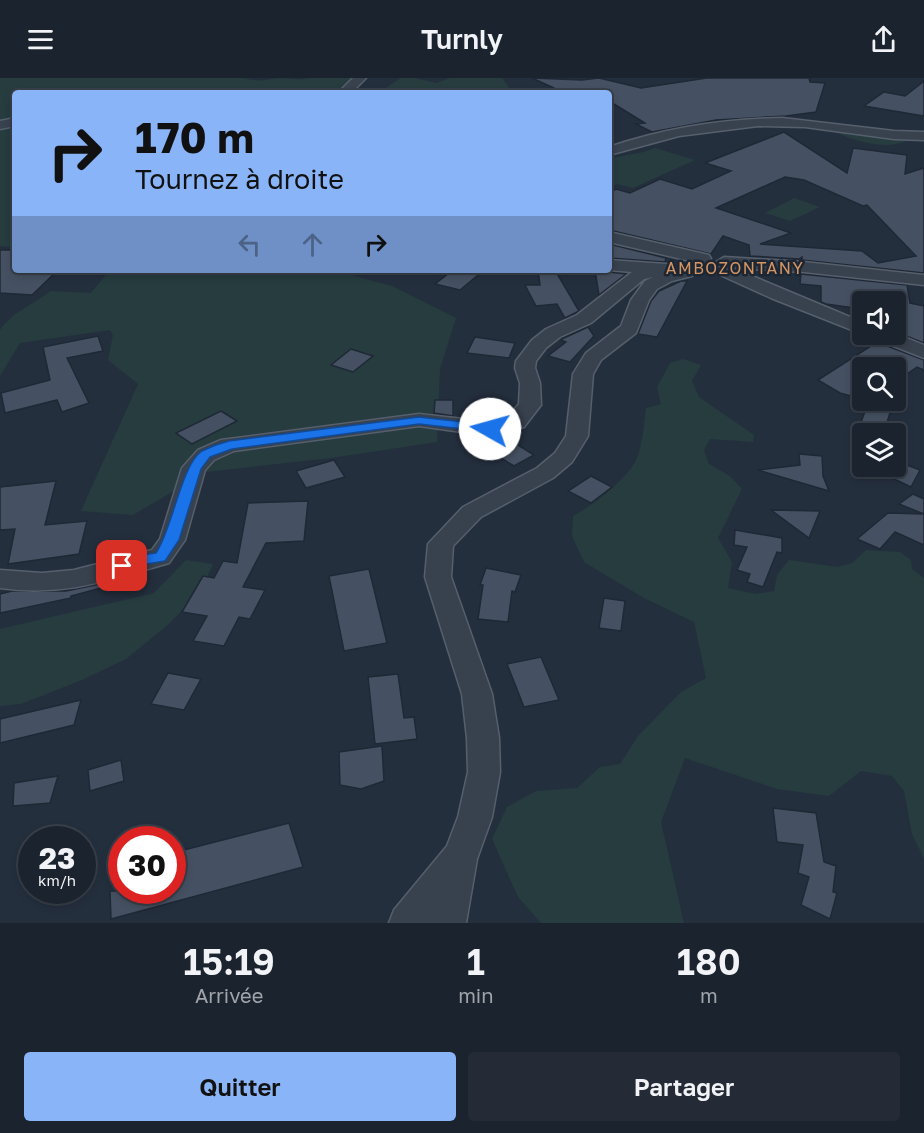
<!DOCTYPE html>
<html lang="fr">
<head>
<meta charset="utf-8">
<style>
	:root { --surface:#1b232e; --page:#242b36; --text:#f1f3f6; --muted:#a0a4aa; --line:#39404a; --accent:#8ab4f8 }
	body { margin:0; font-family:"Golos Text",sans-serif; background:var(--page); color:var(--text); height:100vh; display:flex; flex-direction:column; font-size:22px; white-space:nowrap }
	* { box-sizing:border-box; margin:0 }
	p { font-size:20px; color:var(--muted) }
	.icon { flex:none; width:33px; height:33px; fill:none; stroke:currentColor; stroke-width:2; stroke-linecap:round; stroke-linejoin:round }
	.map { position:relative; height:845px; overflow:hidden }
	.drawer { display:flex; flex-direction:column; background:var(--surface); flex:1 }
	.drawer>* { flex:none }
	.guide { position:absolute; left:12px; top:12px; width:600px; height:183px; border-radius:6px; box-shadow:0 3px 9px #0003,0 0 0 2px var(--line); background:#8ab4f8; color:#111; overflow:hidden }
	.fabs { position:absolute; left:852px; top:213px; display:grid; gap:12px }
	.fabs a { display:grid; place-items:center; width:54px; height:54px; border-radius:6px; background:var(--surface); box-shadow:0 3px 9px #0003,0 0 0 2px var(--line); font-size:30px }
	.speed { position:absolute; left:18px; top:748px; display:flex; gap:12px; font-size:30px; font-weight:700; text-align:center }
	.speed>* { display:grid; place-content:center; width:78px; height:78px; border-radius:50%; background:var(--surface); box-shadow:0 3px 9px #0003,0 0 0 2px var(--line); line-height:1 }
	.speed small { font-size:15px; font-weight:400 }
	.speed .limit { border:9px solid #d22; background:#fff; color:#111 }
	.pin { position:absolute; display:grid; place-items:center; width:51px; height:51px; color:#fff; margin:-26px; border-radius:12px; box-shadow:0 3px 9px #0006 }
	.me { position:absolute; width:66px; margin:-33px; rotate:277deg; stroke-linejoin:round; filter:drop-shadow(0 0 4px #0008) }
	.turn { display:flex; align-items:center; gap:21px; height:126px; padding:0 24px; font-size:27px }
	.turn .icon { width:78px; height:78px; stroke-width:2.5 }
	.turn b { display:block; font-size:42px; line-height:51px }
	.lanes { display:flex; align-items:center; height:57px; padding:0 24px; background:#0003; justify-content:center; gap:30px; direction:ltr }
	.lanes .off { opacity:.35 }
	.eta { display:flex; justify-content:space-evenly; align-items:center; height:102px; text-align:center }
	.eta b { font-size:36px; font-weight:600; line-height:42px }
	.button { display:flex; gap:12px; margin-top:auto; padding:12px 24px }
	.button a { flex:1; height:69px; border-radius:6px; background:var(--accent); color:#111; font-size:24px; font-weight:600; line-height:69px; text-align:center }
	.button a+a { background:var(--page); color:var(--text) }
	header { display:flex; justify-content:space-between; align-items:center; height:78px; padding:0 24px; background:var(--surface); font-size:27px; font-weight:600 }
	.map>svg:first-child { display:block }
</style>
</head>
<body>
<header><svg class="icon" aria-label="menu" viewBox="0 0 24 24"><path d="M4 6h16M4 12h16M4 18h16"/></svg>Turnly<svg class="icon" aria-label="share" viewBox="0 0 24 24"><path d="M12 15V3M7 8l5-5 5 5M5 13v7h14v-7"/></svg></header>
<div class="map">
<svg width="924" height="845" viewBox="0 0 924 845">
	<rect width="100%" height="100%" fill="#242f3e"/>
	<g fill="#263c3f">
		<path d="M0,0H243C262,5 264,1 282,0C291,0 298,3 307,0H354L338,15H15V170L0,168Z"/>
		<polygon points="401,0 415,0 436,5 450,0 502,0 510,11 509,15 378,15"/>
		<path d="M829,51L907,61L908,62C886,74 850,62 829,51Z"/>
		<path d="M655,70L695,82L633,110L617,106L609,110V81C626,76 638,77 655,70Z"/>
		<polygon points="794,120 820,129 790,143 765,135"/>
		<path d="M103,192H333L392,208L456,240L440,291L437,364L331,380L206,394L133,437L81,433L138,306L108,282L113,257L110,252L20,265L0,298V252C14,232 32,228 50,213L91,215L108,194Z"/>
		<path d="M683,281L701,287L692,303L699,319L754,357L753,364L710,361L704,372L709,386L730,398L742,411L718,460L732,484L728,510L755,516L774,513L777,497L789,482L838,489L852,485L866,472L900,474L911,482L912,491L924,500V781L912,756L904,713L892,698L861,693L829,718L777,711L685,680L661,744L684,845H541L518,819L492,761L507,729L536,713L577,710L600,689L620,686L638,658L681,614L706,600L694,544L644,520L584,484L572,458L573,438C592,428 632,398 638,377C643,362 644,345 646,330L661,326L657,309L670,285Z"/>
		<polygon points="186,482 213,486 201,512 170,545 126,581 82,602 21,626 0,628 0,551 154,515"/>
	</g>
	<g fill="#455162" stroke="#1f2835" stroke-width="1.5" fill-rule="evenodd">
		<polygon points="532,0 582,2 599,0 641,10 707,0 809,0 810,4 825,5 816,34 786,38 716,42 652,54 636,46 645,45 609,23 609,15 554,15 554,10"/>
		<polygon points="924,3 924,38 864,28 884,14 905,18"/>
		<path d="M784,54L847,95L853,70L907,77L905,96L924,90V195L802,182V179L799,181L750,178L749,167L723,158L711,176L609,152V115L616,111L630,115L660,101L692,111L731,93L705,85ZM785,99L804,102L863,128L867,127L916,178L878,185L862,173L760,166L791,155L716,130Z"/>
		<polygon points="609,166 666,180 665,184 609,180"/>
		<polygon points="0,172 15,172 15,192 58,192 32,217 0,215"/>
		<polygon points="453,192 484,192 460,212 435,206"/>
		<polygon points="538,192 555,192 579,233 565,240 557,226 536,228 525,207 540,207"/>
		<polygon points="595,192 607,192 609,194 626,196 599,217"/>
		<polygon points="801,196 907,207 910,225 924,228 924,265 896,254 896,224 862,224 862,231 826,226 821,224 821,208 800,206"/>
		<polygon points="681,203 687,203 657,259 638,256 651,223 659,213"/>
		<polygon points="588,249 594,258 570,284 548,278 566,264 561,262 564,260"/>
		<polygon points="98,258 103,273 67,280 89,325 62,334 57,322 5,335 1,315 50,302 43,269"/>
		<polygon points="475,259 515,265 509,280 467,275"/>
		<polygon points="877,264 924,282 924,292 917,289 904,298 896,295 896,290 862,290 862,321 840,315 818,302"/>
		<polygon points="351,271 373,278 353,294 331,287"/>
		<polygon points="435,322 453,322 453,338 434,335"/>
		<polygon points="869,322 894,322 884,354 860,347"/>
		<polygon points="221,333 237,343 192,366 176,355"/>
		<polygon points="502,357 534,377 514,388 480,367"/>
		<polygon points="799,376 822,378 823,398 829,413 758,392 800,387"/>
		<polygon points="334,382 345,399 306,410 296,393"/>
		<polygon points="907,387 920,392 911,409 894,401"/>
		<polygon points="591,398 612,409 591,425 568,413"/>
		<polygon points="56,403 45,447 87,443 79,476 8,486 15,451 0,452 0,409"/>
		<polygon points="913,416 924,421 924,436 899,426"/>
		<polygon points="308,423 304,463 266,465 243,509 265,512 250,541 239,539 224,568 193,563 207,538 182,534 203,498 214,500 223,483 237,485 248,425"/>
		<polygon points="771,432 820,433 809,460"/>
		<polygon points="888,435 924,436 924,467 895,454 880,471 857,461"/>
		<polygon points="735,452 782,460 782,475 777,474 763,509 747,504 750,496 737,492 747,469 734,467"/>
		<polygon points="116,467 122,477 99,483 97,471"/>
		<polygon points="486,490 521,497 515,514 512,513 508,544 478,541 483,507 480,507"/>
		<polygon points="369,491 387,565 344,573 329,498"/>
		<polygon points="100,506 101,510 71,518 71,520 0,535 0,516 12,513 66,513"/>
		<polygon points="604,520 625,523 621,553 599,550"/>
		<polygon points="541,579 559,622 524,629 507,586"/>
		<polygon points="168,595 201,601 184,632 151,626"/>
		<polygon points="398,596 404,640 414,639 417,661 375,666 368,599"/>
		<polygon points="81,622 74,647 0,665 0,641"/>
		<polygon points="382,668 384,703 361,711 340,707 339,674"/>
		<polygon points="121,682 124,703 90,713 88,692"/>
		<polygon points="58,698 50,725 13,728 14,705"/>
		<polygon points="773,730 816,735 824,784 836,788 833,814 837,815 830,841 801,827 809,799 798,795 803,767 777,764"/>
		<polygon points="289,745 303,789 111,841 110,813 172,813 172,775"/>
	</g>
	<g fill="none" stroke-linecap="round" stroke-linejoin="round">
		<g stroke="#565f6c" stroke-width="3">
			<g id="minor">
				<polygon points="353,0 366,0 351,15 338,15"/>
				<polygon points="15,40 15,48 0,51 0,43"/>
				<path d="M782,40L894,53L924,54V62L894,61L805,49L758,48L679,58L609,77V69C665,50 723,41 782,40Z"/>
				<polygon points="609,154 709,177 711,181 703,186 609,164"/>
				<polygon points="724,179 804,184 924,197 924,207 804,194 733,190 862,244 862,256 771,220 718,196 716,192 720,188 716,184"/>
				<path d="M609,182L666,186L672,187L674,192L686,189L692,190L695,194L692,198L672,203L657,211L649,222L636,255L601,282L593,296L588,358L572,384L553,400L481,439L453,468L451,499L492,616L499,660L500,694L492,739L477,781L466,845H389L394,832L447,768L458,739L468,694L467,660L462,616L425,499L428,466L463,429L537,390L555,375L566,358L573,296L586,275L621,248L631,222L645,203L653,199L644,201L591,245L560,259L546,270L536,283L535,290L540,305L541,327L524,349L490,358L419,348L234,373L214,382L205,392L185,462L169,485C109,502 64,519 0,510V492L42,495L74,492L152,472L160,461L182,390L198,372L221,362L419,336L490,344L508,339L519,326L520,305L515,290L516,283L532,262L546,251L577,237L632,194L609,192Z"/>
				<polygon points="871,256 896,256 924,267 924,280 873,260"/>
			</g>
		</g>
		<use href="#minor" fill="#38414e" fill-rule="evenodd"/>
	</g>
	<path fill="#1a73e8" stroke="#114b97" stroke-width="1.5" d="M419,339L490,347L497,351L490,354L419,346L232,371L210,379L201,391L179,462L165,483L140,487L122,493L115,488C124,477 142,477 156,475C173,450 181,387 202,373C210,369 221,365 229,363Z"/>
	<g text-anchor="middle" stroke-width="5" stroke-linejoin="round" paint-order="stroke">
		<g font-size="16" letter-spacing="1.5" fill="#d59563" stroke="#1d2633">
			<text x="735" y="196">AMBOZONTANY</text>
		</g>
	</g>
</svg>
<div class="fabs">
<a><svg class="icon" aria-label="sound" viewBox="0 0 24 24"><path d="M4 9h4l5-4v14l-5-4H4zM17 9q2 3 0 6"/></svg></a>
<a><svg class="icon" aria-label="search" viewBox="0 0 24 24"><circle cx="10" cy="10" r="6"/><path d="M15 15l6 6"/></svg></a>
<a><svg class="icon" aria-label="layers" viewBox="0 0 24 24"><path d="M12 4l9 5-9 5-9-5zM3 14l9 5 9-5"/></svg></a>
</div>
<div class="speed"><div>23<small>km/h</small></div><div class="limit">30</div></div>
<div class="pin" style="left:122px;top:488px;background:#d93025"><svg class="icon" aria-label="arrive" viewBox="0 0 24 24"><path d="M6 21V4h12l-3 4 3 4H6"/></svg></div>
<svg class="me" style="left:490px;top:351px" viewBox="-20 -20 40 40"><circle r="19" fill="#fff"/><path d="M0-13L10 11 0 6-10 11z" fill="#1a73e8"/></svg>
<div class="guide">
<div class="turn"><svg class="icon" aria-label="right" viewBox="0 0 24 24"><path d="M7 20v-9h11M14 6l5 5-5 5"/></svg><div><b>170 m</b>Tournez à droite</div></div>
<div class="lanes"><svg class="icon off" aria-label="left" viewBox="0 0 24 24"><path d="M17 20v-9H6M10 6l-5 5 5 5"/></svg><svg class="icon off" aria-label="ahead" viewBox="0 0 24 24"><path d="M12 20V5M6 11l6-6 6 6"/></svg><svg class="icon" aria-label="right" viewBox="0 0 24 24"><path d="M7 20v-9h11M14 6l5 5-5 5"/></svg></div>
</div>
</div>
<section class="drawer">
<div class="eta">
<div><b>15:19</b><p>Arrivée</p></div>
<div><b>1</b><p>min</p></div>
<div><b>180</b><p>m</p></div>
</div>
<div class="button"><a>Quitter</a><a>Partager</a></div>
</section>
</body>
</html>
